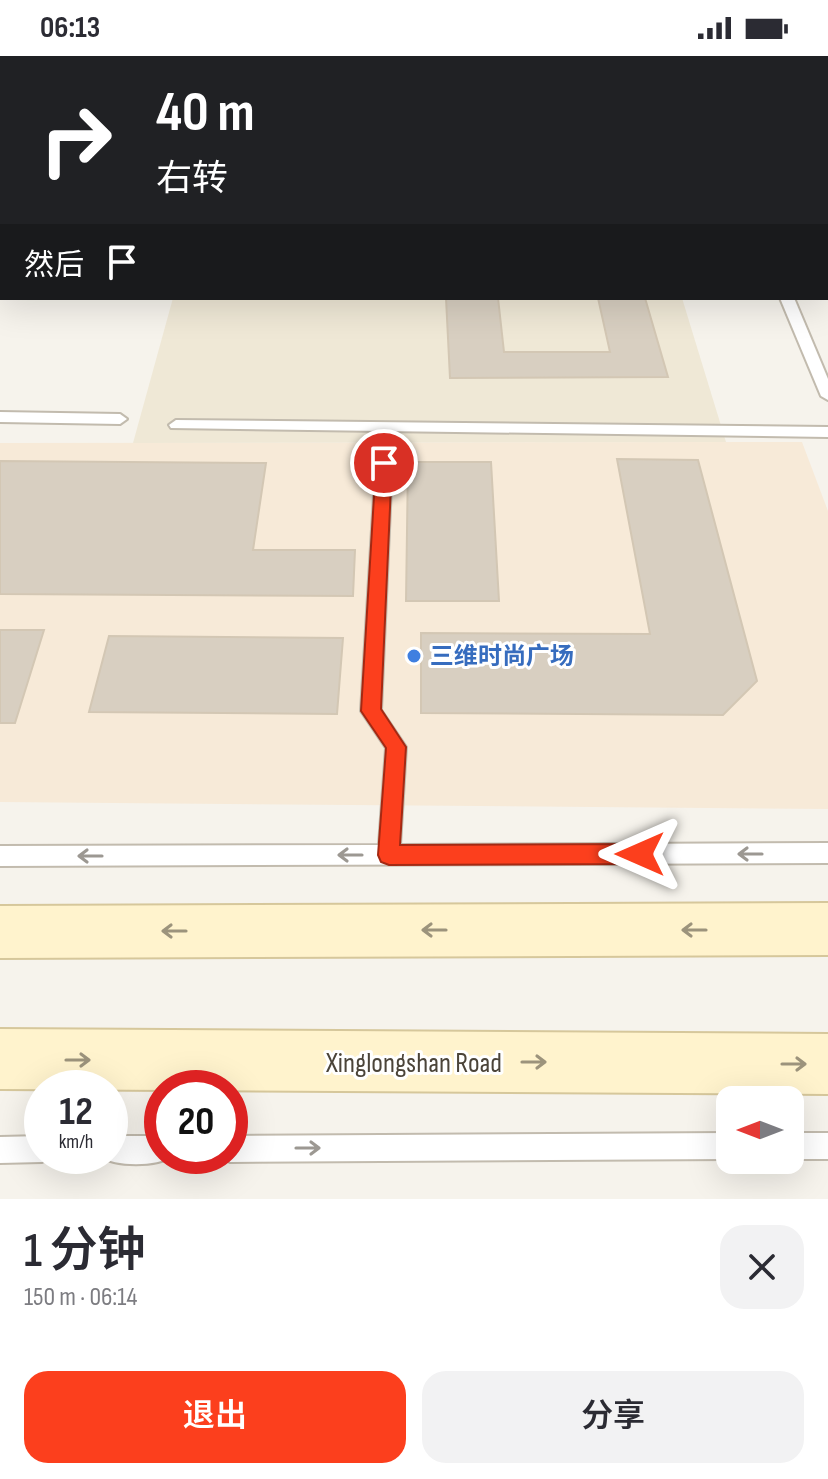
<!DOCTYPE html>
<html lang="zh">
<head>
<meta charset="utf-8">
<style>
	:root { --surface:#fff; --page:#f2f2f3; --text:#2b2b33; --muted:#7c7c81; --accent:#fc3f1d }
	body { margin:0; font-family:"Sofia Sans Condensed","Noto Sans SC",sans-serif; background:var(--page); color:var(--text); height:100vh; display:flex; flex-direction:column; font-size:30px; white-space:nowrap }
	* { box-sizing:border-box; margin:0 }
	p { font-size:26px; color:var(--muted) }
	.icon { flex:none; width:44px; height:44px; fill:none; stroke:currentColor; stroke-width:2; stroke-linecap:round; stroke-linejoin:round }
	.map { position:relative; height:1143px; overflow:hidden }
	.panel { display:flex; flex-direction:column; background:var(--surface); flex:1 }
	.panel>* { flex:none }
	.top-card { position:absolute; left:0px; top:0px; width:828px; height:244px; box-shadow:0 8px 32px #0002; background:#202124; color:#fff; overflow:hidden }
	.needle { width:52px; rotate:270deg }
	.tools { position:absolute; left:716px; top:1030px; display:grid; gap:16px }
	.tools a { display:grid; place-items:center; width:88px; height:88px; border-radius:16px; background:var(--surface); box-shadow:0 8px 32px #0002; font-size:40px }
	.speed { position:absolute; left:24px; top:1014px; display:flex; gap:16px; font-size:40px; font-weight:700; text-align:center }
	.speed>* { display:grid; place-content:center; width:104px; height:104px; border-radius:50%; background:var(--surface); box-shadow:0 8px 32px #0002; line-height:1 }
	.speed small { font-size:20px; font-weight:400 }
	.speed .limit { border:12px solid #d22; background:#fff; color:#111 }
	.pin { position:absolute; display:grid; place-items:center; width:68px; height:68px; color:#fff; margin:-34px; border:4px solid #fff; border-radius:50%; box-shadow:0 2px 8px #0007 }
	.me { position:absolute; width:88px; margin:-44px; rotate:270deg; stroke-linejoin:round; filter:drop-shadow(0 0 6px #0008) }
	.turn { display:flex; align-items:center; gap:28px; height:168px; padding:0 24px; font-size:36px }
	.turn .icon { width:104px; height:104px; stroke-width:2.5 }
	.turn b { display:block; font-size:56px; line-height:68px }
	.then { display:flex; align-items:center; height:76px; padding:0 24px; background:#0003; gap:16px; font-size:30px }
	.round { display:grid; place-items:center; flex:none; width:84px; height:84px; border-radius:24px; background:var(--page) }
	.headline { display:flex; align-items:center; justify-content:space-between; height:136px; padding:0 24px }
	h1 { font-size:48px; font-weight:600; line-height:60px }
	.primary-button { display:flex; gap:16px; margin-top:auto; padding:16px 24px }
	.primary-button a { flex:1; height:92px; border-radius:24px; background:var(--accent); color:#fff; font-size:32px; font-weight:600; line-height:92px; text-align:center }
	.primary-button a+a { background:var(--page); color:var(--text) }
	.status { display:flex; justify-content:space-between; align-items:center; height:56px; padding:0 40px; background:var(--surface); direction:ltr }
	.status svg { height:22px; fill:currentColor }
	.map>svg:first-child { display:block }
</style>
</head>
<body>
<div class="status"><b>06:13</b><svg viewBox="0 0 49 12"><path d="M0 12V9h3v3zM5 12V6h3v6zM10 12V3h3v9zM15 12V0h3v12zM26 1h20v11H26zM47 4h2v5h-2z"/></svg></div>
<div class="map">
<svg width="828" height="1143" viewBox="0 0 828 1143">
	<rect width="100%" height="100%" fill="#f6f3ec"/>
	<polygon fill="#f7ead8" points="802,386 828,455 828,753 0,746 0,387"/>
	<polygon fill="#efe8d6" points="173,242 682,242 726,386 133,387"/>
	<polygon fill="#f6e3e0" points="123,0 600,0 601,2 122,2"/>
	<g fill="#d8cfc1" stroke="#d3c7b4" stroke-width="2">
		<polygon points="314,0 494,0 494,2 313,2"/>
		<polygon points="446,242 498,242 504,296 610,296 598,242 645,242 668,321 450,322"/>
		<polygon points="617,403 698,404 757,625 723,659 421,657 421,577 650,578"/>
		<polygon points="0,405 266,407 253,494 355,494 353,540 0,538"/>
		<polygon points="408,406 491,406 499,545 406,545"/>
		<polygon points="0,574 44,574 15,667 0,667"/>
		<polygon points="109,580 343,582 337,658 89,656"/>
	</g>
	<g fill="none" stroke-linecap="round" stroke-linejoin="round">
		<g stroke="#c2bbae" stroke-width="4">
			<g id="lane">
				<polygon points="25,0 35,0 24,2"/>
				<polygon points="165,0 175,0 164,2"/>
				<polygon points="601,0 611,0 612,2 602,2"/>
				<polygon points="680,0 690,0 691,2 681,2"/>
				<polygon points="0,45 2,45 0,55"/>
				<rect x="0" y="170" width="2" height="8"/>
				<polygon points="780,242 794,242 828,323 828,344 821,340"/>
				<polygon points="0,356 120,358 127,363 120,368 0,366"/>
				<polygon points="176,364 828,371 828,381 171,372 169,369"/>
				<polygon points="384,402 392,407 381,654 406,691 400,789 828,787 828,807 0,810 0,790 379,789 386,692 361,655 376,407"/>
				<polygon points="730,1077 730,1103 230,1106 220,1100 230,1100 230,1080"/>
				<rect x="790" y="1077" width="38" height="26"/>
				<polygon points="42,1080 42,1100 52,1100 51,1102 42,1106 0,1107 0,1081"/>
				<path d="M110,1080H162V1100H172C158,1111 114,1111 100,1100H110Z"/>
			</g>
		</g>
		<g stroke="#c2bbae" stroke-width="4">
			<g id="street">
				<polygon points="776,0 794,0 795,2 777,2"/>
				<rect x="826" y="66" width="2" height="15"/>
			</g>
		</g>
		<g stroke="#d6c79b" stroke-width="4">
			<g id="secondary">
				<polygon points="709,0 733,0 734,2 710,2"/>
				<polygon points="746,0 770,0 771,2 747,2"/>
				<rect x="826" y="119" width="2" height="20"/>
				<rect x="826" y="211" width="2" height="22"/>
				<polygon points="828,847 828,899 0,902 0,850"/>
				<polygon points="0,973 828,978 828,1038 0,1033"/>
			</g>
		</g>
		<use href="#lane" fill="#fff" fill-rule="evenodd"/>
		<use href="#street" fill="#fff" fill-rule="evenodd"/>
		<use href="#secondary" fill="#fff3cd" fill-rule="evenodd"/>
	</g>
	<defs><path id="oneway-shaft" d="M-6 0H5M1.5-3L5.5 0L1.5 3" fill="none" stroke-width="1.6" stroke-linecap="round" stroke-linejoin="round" transform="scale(2)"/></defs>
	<g stroke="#9c9892">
		<use href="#oneway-shaft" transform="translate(750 798) rotate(180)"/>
		<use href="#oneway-shaft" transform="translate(350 799) rotate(180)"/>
		<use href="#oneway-shaft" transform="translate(90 800) rotate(180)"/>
		<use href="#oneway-shaft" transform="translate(308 1092)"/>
	</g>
	<g stroke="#9c937c">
		<use href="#oneway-shaft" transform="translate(434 874) rotate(180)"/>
		<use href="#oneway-shaft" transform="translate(694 874) rotate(180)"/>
		<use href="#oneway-shaft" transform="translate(174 875) rotate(180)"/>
		<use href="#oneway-shaft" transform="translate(78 1004)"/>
		<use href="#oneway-shaft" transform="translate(534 1006)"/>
		<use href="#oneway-shaft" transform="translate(794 1008)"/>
	</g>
	<polygon fill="#fc3f1d" stroke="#a42913" stroke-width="2" points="384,402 392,407 381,653 406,691 400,789 640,788 647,791 651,798 647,805 640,808 389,809 381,806 378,799 386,692 361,655 376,407"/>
	<circle fill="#3f7fe0" stroke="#fff" stroke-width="3" cx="414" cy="600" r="8"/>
	<g text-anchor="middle" stroke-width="6" stroke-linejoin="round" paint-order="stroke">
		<g font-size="24" font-weight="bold" fill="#366cbe" stroke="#fff" text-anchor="start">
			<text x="430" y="608">三维时尚广场</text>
		</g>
		<g font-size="28" fill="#4b4439" stroke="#fff">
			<text x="414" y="1016">Xinglongshan Road</text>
		</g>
	</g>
</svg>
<div class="tools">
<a><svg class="needle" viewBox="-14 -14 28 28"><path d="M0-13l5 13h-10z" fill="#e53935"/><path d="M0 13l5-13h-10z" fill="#7c7c81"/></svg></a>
</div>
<div class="speed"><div>12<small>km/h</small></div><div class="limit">20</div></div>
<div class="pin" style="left:384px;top:407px;background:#d93025"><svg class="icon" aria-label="arrive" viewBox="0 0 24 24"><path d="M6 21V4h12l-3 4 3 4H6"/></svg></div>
<svg class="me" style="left:640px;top:798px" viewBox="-20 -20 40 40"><path d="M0-17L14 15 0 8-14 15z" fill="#fc3f1d" stroke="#fff" stroke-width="4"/></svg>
<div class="top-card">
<div class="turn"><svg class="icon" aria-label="right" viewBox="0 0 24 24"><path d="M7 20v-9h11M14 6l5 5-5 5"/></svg><div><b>40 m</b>右转</div></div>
<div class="then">然后<svg class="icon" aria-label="arrive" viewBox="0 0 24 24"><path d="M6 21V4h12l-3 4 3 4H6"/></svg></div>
</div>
</div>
<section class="panel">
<div class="headline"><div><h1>1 分钟</h1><p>150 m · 06:14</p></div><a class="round"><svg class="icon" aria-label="close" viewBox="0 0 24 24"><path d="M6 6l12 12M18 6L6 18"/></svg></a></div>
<div class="primary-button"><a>退出</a><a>分享</a></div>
</section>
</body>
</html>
